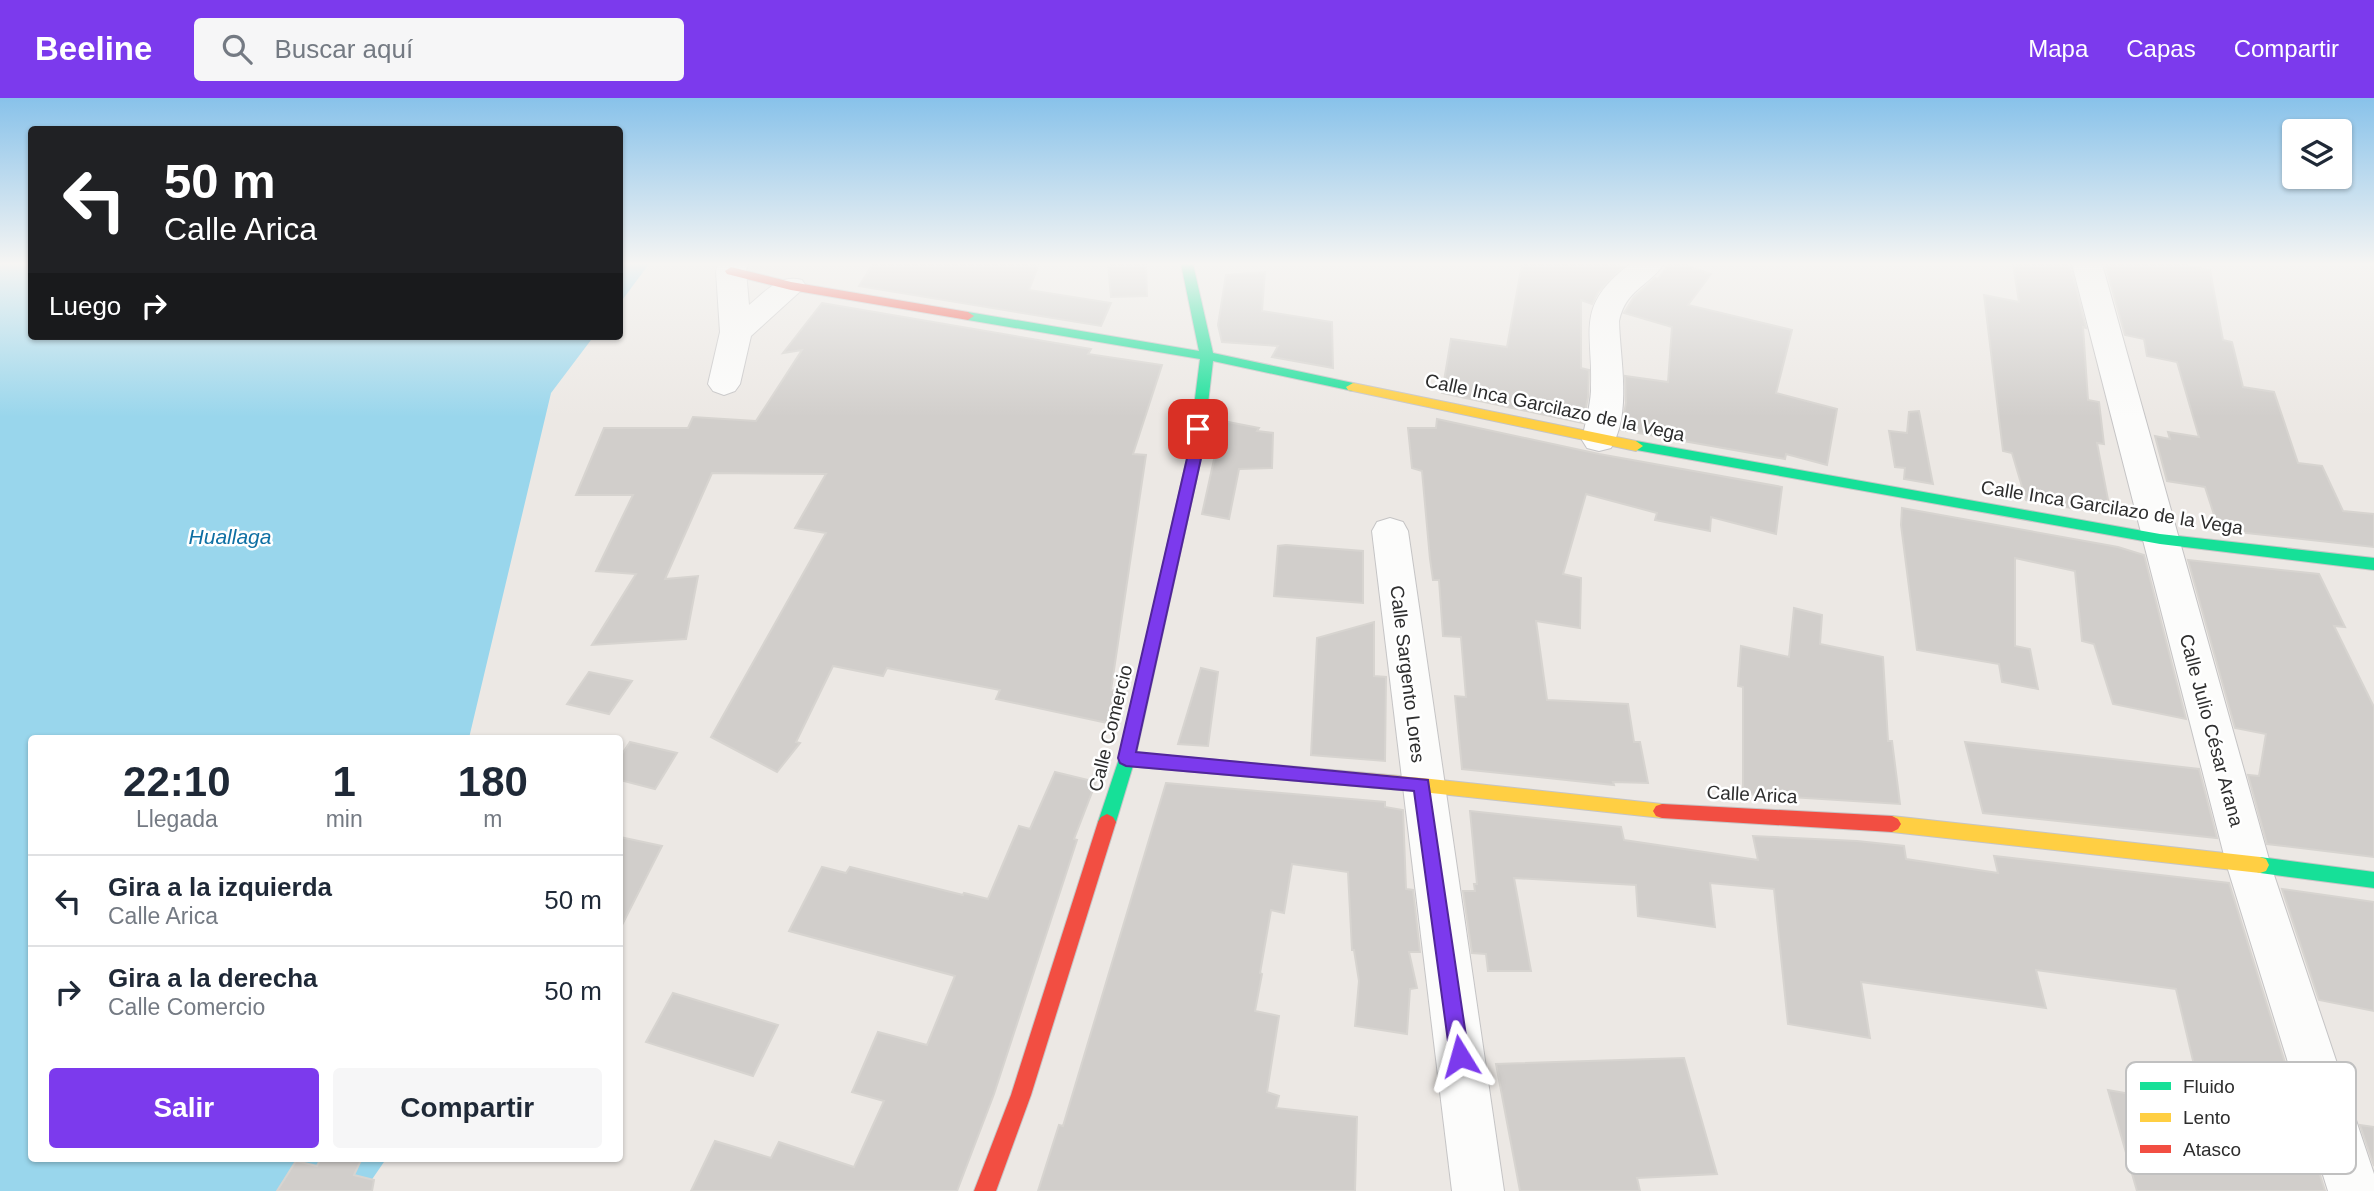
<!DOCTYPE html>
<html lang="es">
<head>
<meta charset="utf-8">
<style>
	:root { --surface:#fff; --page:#f6f6f7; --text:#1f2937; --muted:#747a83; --line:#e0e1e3; --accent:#7c3aed }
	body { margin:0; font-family:Arial,sans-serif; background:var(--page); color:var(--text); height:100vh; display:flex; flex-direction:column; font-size:26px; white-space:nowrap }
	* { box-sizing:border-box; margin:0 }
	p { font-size:23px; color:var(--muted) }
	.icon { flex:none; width:38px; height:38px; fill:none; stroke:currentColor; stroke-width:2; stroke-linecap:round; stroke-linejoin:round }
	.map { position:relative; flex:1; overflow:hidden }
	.drawer { position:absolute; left:28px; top:637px; width:595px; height:427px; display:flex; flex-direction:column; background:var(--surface); border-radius:7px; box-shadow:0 2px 5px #0004 }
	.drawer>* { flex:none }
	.banner { position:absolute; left:28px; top:28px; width:595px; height:214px; border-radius:7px; box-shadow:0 2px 5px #0004; background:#202124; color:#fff; overflow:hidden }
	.buttons { position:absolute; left:2282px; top:21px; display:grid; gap:14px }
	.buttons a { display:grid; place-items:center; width:70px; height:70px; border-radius:7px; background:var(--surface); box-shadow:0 2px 5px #0004; font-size:35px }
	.pin { position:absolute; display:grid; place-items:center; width:60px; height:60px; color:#fff; margin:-30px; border-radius:14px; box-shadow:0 4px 10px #0006 }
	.me { position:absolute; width:77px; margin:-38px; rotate:352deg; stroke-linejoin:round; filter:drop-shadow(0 0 5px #0008) }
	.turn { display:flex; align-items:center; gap:24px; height:147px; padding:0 21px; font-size:32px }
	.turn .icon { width:91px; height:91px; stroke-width:2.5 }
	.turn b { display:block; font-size:49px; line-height:60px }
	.then { display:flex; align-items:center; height:66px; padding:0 21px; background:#0003; gap:14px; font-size:26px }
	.eta { display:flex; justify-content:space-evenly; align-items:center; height:119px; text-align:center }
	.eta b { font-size:42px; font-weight:800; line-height:49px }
	.action { display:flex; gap:14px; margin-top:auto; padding:14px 21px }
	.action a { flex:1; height:80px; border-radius:7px; background:var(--accent); color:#fff; font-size:28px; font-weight:800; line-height:80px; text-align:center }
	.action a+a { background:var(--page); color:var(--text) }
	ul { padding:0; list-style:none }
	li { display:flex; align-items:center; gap:21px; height:91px; padding:0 21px; border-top:2px solid var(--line) }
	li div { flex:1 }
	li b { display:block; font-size:26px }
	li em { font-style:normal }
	header { display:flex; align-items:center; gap:42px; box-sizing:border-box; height:98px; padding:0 35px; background:var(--accent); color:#fff }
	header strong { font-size:33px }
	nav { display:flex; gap:38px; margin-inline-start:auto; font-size:24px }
	.search { width:490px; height:63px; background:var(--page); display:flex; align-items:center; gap:18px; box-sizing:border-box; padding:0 24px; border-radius:7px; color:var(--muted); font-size:26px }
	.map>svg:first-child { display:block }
</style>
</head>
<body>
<header>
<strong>Beeline</strong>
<div class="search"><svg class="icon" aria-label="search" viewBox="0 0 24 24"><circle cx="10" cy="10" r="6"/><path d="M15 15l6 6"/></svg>Buscar aquí</div>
<nav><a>Mapa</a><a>Capas</a><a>Compartir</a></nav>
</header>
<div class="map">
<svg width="2374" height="1093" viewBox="0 0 2374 1093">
	<rect width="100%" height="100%" fill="#ece8e4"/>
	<g fill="#99d6ec">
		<polygon points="0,166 31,166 32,238 594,238 551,295 469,640 32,640 32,1060 386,1061 364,1093 0,1093"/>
		<polygon points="620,166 649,166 620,205"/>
	</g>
	<g fill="#d1cecb" stroke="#d7d4d0" stroke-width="2">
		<polygon points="873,166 1039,166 1029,192 1111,205 1101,228 859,188"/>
		<polygon points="1108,166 1146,166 1147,198 1111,199"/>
		<polygon points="1522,166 1619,166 1623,169 1598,194 1592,206 1581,202 1581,270 1589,272 1588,299 1583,325 1442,295 1451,241 1507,249"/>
		<polygon points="1669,166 1682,166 1711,176 1688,207 1792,232 1776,295 1837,311 1827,367 1786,356 1785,361 1621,332 1626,305 1625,278 1668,284 1672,229 1624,215 1634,199 1655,180 1658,181"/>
		<polygon points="2013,166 2070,166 2086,230 2083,229 2088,302 2099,304 2104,346 2097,345 2111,417 2026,402 2012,355 2003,353 1984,197 2019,204"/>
		<polygon points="2105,166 2181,166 2210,172 2223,242 2232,244 2243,289 2274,294 2298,365 2322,368 2343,413 2374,416 2374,449 2219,432 2205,389 2167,383 2155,338 2170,341 2168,334 2199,339 2177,264 2147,258 2144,241 2125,237"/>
		<polygon points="1265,174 1262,213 1332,224 1333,270 1272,259 1278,248 1222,244 1218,227 1226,177"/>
		<polygon points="822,205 1091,251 1088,256 1162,267 1133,356 1146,357 1111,592 1119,593 1112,626 996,601 1000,592 887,570 883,578 833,568 796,644 800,645 777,674 711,639 826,435 795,430 826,376 712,375 665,481 698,478 686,541 592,547 636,476 596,473 633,397 576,397 604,330 688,330 693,319 756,323 802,252 783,255"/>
		<polygon points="1919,313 1929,366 1933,386 1904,381 1905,370 1895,369 1889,333 1907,335 1909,314"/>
		<polygon points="1437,321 1599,356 1782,389 1776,436 1711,419 1710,433 1655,422 1657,415 1586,396 1563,476 1581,480 1580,530 1536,523 1547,602 1628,606 1634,644 1640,644 1648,685 1613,684 1614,687 1462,671 1455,598 1466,599 1461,539 1443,538 1439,482 1433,482 1430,461 1422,373 1412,370 1408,330 1436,330"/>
		<polygon points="1218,322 1259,330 1257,333 1273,335 1272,370 1239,371 1229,421 1202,416 1215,357"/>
		<polygon points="1902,410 2118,449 2144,457 2186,621 2113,606 2094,546 2082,543 2075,473 2015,460 2015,548 2030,551 2038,591 2002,584 1999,566 1917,552 1901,427"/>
		<polygon points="1286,447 1363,453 1363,505 1274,498 1278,448"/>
		<polygon points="2188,462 2319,476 2345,529 2334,528 2374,609 2374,759 2267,746 2248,677 2259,678 2266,636 2235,630"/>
		<polygon points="1794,510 1822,517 1820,546 1883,559 1888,643 1892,643 1900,706 1743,696 1743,589 1738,588 1741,548 1789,559"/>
		<polygon points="1374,524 1374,578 1386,579 1385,663 1311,657 1317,540"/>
		<polygon points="1201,570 1218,574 1208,648 1178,646"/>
		<polygon points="589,574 632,583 609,616 567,606"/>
		<polygon points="630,644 677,655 655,691 620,682 620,659"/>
		<polygon points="1965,644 2199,671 2217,740 1983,715"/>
		<polygon points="1055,674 1096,684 1074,741 1077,742 994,996 957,1093 691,1093 715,1043 771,1060 779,1044 854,1069 884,1003 852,994 878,934 927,947 955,878 789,833 822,769 846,775 850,769 963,797 964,795 988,801 1019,728 1030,731"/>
		<polygon points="1166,685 1385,704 1385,709 1403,712 1406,791 1413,792 1420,854 1409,854 1417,890 1410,891 1407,936 1355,928 1359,883 1354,852 1352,852 1348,774 1292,766 1284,815 1271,812 1260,875 1262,876 1255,913 1279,918 1267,994 1279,998 1276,1010 1357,1019 1355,1093 1038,1093 1059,1027 1063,1028"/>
		<polygon points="1470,713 1621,729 1624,742 1758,762 1753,738 1857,743 1904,748 1906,761 1998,775 1994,758 2229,785 2325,1093 2137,1093 2108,992 2204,1009 2176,891 2036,872 2046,910 1861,884 1870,940 1788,926 1774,791 1710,785 1715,829 1638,818 1636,787 1514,780 1531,873 1488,873 1486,856 1472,855 1463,793 1475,793 1474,786 1477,786"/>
		<polygon points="620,739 662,748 620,831"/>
		<polygon points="2282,791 2374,804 2374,913 2319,902"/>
		<polygon points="673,895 778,927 753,978 646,944"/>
		<polygon points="1684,960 1717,1076 1637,1080 1640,1093 1520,1093 1496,966"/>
		<polygon points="2360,1027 2374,1029 2374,1068"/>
		<polygon points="321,1060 362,1060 354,1077 374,1082 372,1093 277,1093 296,1063 317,1068"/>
	</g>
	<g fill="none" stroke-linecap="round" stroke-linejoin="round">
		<g stroke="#c5c4c5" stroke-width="2">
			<g id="street">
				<path d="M718,166H748L746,173L749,207C765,194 779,176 802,182L806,188L751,238L740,286L735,293L724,297L713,293L708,286L720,234L716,173Z"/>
				<path d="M1630,166H1664C1648,189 1626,191 1619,223C1620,262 1632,315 1611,350L1599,353L1587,350L1582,342C1585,326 1590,310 1591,293C1594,232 1573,210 1630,166Z"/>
				<polygon points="2072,166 2102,166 2270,765 2374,1076 2374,1093 2328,1093 2226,765"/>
				<polygon points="1390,420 1403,424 1408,433 1504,1093 1452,1093 1372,433 1377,424"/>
			</g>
		</g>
		<g stroke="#c5c4c5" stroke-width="2">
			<g id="fast">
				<polygon points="1181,166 1193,166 1213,255 1353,285 1360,289 1353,293 1213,263 1202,356 1135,661 1116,724 1113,729 1107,732 1101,729 1098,724 1119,661 1188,356 1200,261 968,222 962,218 968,214 1199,253"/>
				<polygon points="1636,343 2160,436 2374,460 2374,472 2160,446 1631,351 1629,348"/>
				<polygon points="2260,759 2374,774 2374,790 2260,775 2254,773 2251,767 2254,761"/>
			</g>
		</g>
		<g stroke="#c5c4c5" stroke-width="2">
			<g id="slow">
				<polygon points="1353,285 1636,343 1643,348 1636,353 1348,292 1346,289"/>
				<polygon points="1127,654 1422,680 1662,706 1668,708 1671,713 1668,718 1662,720 1422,694 1127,668 1121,666 1119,661 1121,656"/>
				<polygon points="1892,718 2260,759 2266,761 2269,767 2266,773 2260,775 1892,734 1886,731 1883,726 1886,721"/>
			</g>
		</g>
		<g stroke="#c5c4c5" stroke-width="2">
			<g id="jam">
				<polygon points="731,169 791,184 968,214 974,218 968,222 791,192 727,176 725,173"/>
				<polygon points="1662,706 1892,718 1898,721 1901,726 1898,731 1892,734 1662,720 1656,718 1653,713 1656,708"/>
				<polygon points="1107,716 1113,719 1116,724 1031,997 996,1093 974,1093 1011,997 1098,724 1101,719"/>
			</g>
		</g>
		<use href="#street" fill="#fcfcfb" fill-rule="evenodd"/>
		<use href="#fast" fill="#16e098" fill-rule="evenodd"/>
		<use href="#slow" fill="#ffcf43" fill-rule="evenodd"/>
		<use href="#jam" fill="#f24e42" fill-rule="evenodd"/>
	</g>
	<linearGradient id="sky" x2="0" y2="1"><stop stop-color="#88c2ea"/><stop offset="0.52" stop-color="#f6f5f3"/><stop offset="1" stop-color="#f6f5f3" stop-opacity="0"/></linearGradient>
	<rect width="2374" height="319" fill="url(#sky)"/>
	<polygon fill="#7c3aed" stroke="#51269a" stroke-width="2" points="1198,327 1205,331 1202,356 1136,654 1428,682 1469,958 1467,964 1460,967 1452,964 1450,958 1414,693 1126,668 1120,665 1118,660 1188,356 1191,331"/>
	<g text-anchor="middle" stroke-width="5" stroke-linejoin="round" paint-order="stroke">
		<g font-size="19" fill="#2e2e2e" stroke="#fff">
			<text transform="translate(1555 309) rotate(12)" y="7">Calle Inca Garcilazo de la Vega</text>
			<text transform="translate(2112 409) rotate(9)" y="7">Calle Inca Garcilazo de la Vega</text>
			<text transform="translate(1408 576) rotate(83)" y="7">Calle Sargento Lores</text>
			<text transform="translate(1110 630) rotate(-76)" y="7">Calle Comercio</text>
			<text transform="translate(2212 632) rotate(75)" y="7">Calle Julio César Arana</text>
			<text transform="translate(1752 696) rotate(3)" y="7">Calle Arica</text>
		</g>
		<g font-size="21" font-style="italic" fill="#0d6fa3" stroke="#fff">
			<text x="230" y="446">Huallaga</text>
		</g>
	</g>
	<rect x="2126" y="964" width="230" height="112" rx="10" fill="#fff" stroke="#c0c0c0" stroke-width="2"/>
	<rect x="2140" y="984" width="31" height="8" fill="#16e098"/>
	<rect x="2140" y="1015" width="31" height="9" fill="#ffcf43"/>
	<rect x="2140" y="1047" width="31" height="8" fill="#f24e42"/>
	<g font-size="19" fill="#2e2e2e">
		<text x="2183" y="995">Fluido</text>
		<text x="2183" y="1026">Lento</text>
		<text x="2183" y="1058">Atasco</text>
	</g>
</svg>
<div class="buttons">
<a><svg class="icon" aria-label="layers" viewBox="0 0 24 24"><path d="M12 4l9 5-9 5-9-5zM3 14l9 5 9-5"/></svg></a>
</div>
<div class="pin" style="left:1198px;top:331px;background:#d93025"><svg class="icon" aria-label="arrive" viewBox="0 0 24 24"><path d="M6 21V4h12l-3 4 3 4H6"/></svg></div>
<svg class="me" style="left:1460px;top:958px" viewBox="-20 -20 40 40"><path d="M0-17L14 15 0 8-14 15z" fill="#7c3aed" stroke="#fff" stroke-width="4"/></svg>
<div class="banner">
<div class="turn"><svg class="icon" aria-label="left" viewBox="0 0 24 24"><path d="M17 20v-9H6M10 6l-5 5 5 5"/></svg><div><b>50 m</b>Calle Arica</div></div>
<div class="then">Luego<svg class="icon" aria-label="right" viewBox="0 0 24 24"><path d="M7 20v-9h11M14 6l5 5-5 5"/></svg></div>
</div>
<section class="drawer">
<div class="eta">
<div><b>22:10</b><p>Llegada</p></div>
<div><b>1</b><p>min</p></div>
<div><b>180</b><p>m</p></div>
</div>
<ul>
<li><svg class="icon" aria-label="left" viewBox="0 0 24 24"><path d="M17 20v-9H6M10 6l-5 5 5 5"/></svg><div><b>Gira a la izquierda</b><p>Calle Arica</p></div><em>50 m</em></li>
<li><svg class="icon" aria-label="right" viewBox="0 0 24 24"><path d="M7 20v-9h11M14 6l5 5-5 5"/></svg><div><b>Gira a la derecha</b><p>Calle Comercio</p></div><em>50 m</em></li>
</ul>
<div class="action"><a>Salir</a><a>Compartir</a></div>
</section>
</div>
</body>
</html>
